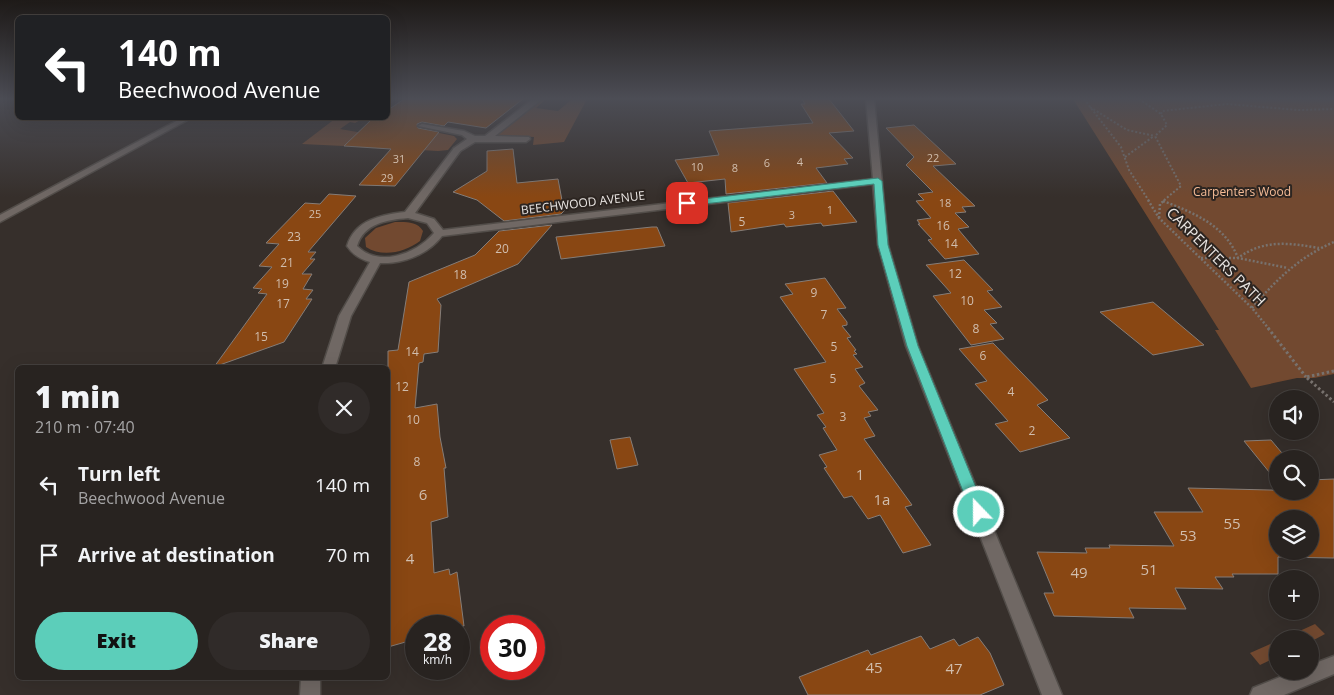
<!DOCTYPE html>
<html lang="en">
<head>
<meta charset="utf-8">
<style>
	:root { --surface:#282320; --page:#302b29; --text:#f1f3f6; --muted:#a5a4a5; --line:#44403e; --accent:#5cceba }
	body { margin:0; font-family:"Open Sans",sans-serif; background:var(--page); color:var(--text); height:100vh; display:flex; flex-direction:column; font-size:19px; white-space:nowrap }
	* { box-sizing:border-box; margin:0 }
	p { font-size:16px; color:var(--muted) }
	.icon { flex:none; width:28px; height:28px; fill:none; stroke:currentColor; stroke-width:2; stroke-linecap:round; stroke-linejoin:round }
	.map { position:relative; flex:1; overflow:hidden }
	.side { position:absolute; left:15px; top:365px; width:375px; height:315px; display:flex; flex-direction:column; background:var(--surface); border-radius:8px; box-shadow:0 5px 20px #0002,0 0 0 1px var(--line) }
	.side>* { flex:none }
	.hud { position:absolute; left:15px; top:15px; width:375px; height:105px; border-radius:8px; box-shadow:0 5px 20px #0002,0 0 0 1px var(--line); background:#202124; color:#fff; overflow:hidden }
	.buttons { position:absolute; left:1269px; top:390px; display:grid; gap:10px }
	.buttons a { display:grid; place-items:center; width:50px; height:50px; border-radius:50%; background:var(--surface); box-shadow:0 5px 20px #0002,0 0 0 1px var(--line); font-size:25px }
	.speed { position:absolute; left:405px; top:615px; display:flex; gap:10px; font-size:25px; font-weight:700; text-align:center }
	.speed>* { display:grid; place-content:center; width:65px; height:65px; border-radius:50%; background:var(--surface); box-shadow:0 5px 20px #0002,0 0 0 1px var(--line); line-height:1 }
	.speed small { font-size:12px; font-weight:400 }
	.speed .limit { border:8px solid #d22; background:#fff; color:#111 }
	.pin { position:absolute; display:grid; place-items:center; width:42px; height:42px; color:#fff; margin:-21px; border-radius:10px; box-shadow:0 2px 8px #0006 }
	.me { position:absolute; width:55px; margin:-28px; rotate:338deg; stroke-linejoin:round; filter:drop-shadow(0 0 4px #0008) }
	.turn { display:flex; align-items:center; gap:18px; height:105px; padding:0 20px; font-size:22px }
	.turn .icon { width:65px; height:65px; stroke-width:2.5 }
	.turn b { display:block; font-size:35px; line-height:42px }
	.round { display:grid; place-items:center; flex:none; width:52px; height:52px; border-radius:26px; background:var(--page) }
	.head { display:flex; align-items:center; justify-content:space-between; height:85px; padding:0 20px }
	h1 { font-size:30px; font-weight:800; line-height:38px }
	.action { display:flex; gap:10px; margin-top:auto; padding:10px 20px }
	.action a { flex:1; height:58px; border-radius:30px; background:var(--accent); color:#111; font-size:20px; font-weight:800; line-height:58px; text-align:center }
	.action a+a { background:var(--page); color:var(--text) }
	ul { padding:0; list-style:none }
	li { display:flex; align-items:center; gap:15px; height:70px; padding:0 20px }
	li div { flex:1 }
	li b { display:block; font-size:19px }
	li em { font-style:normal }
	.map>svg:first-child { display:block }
</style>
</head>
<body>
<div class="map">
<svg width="1334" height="695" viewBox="0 0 1334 695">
	<rect width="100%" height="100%" fill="#362f2b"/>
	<g fill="#724930">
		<polygon points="541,99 546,99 536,108 558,111 572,99 587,99 564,142 533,145 534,137 496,135"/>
		<polygon points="1073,99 1334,99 1334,374 1314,378 1297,378 1251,388 1215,330 1219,330"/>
		<polygon points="336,118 364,118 355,123 350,122 340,129 369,134 415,128 454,136 457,139 448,150 438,151 369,147 368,141 350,140 344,146 302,144"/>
		<path d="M395,222C406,222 417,221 423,231L420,241C405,252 383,258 366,247L365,238L376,228Z"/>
		<polygon points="1315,624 1325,634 1310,642 1310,639 1282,639"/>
		<polygon points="1277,641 1277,657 1260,665 1250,653"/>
	</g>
	<g fill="#894713" stroke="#857d78" fill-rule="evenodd">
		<polygon points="404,99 523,99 486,128 448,122 444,126 422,122 417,124 418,128 439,132 395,186 359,185 391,149 344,146 371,120 375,118 388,118 388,110"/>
		<polygon points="802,99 829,99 854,131 829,133 853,158 844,159 848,164 816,168 827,183 726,194 725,179 688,183 675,160 719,155 709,131 813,123 801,104 805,104"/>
		<polygon points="914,125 956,164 933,166 975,206 962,207 966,212 955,213 969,227 958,229 979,254 945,259 928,240 932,239 918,224 920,224 917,220 931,218 916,201 924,200 918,194 933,192 906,165 914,157 886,128"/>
		<polygon points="513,149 517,183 558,179 564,211 561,214 504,221 477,200 453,192 487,171 487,151"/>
		<polygon points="833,191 857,222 823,226 821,223 786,227 784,224 731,232 728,203"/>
		<polygon points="329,194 356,196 308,252 316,252 310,259 315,259 302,274 312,274 303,289 313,290 306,299 312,299 284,342 214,367 267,294 258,293 262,289 253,288 272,267 259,266 279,244 266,243 305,203 320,204"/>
		<polygon points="552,225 518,264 437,299 441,305 438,352 424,354 423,362 419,363 415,408 437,404 440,437 446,468 444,468 448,517 431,522 434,573 449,569 450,575 457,572 464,626 416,626 416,639 388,647 388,351 398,350 409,282 475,255 499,231"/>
		<polygon points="652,227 657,227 665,246 561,259 556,237"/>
		<polygon points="964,260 993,290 987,291 1002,307 984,310 997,323 990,324 1004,339 971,345 933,296 951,293 926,265"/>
		<polygon points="825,278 846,308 837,309 847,322 847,325 842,326 851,337 847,338 856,350 854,351 857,354 853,355 863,367 855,369 865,383 859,386 878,410 868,412 871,416 864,418 875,436 864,439 912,505 905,507 931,545 903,553 880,515 868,519 852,496 844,498 824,468 827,467 819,455 837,450 823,428 826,427 817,415 824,413 794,369 826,362 780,297 793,294 785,284"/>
		<polygon points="1153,302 1204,345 1153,355 1100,312"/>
		<polygon points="993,343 1048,400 1037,405 1070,438 1020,452 995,424 1008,421 975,384 987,381 959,349"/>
		<polygon points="630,437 638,465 617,469 610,440"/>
		<polygon points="1271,440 1287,459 1278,459 1278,483 1244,441"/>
		<path d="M1334,479V558L1278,557V574H1232L1234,577H1215L1223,589L1175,588L1186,609L1129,608L1134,618L1054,616L1044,593H1054L1037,552L1087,553L1085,548H1110L1109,545L1174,546L1154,512H1203L1188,488L1310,491V480ZM1278,519H1310V551H1278Z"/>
		<polygon points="921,636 930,649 954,639 959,646 978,637 990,653 1004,685 980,695 808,695 799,677 868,650 871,655"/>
	</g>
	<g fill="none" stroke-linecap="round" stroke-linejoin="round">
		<g stroke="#524d49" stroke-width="3">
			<polygon id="service" points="533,99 542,99 495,136 529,137 530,139 526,142 475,142 457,153 453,150 454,148 467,139 462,135 418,126 422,124 464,131 475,136 485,136"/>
		</g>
		<g stroke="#524d49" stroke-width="3">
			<g id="minor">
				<path d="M866,99H874L888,245L918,346L1062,695H1042L906,346L878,245L873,184L442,236C428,254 404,264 380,263L351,316L335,368H322L339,316L370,262C360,259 353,255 347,246C355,220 380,215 405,212L454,148L461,150L415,213L434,219L443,230L873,179ZM408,218L427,223L434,233C416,254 379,268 357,246C364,223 387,220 408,218Z"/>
				<polygon points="182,118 191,118 0,222 0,215"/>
				<polygon points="1334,656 1334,674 1284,695 1250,695 1253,688 1295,671 1310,671 1310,665"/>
				<polygon points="301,678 320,678 320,695 300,695"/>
			</g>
		</g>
		<g stroke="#78726e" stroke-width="2" stroke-dasharray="2 2" stroke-linecap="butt">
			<polyline points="490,99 494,100"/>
			<polyline points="1084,99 1121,147 1129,170 1149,201"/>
			<polyline points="1139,99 1161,114 1167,125 1155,136 1181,186 1163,201"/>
			<polyline points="1090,107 1127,130 1155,136"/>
			<polyline points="1161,114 1162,111 1227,104 1298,110 1334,109"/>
			<polyline points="1125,157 1154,136"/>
		</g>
		<g stroke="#78726e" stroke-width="2.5" stroke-dasharray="2 2" stroke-linecap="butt">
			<polyline points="1148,200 1159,218 1252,308 1269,329"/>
			<path d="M1163,201C1194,213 1225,225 1238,258C1264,239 1289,243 1319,248"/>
			<polyline points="1159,218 1160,204 1165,200"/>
			<polyline points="1201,258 1238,258 1288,268"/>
			<path d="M1252,308C1276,280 1299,257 1334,242"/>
		</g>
		<g stroke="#78726e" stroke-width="3" stroke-dasharray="2.5 2.5" stroke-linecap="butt">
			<polyline points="1268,328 1306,377"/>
			<polyline points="1334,371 1306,377 1334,402"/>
		</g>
		<use href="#service" fill="#706864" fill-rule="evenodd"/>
		<use href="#minor" fill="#706864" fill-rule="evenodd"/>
	</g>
	<linearGradient id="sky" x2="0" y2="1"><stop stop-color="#1e1a18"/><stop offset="0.5" stop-color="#4c4d55"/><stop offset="1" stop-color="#4c4d55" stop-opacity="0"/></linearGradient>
	<rect width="1334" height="197" fill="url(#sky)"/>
	<polygon fill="#5cceba" stroke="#3c8679" points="878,178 882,181 888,245 918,346 986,512 984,516 974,516 971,512 907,346 878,245 874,184 687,206 683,203 687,201"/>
	<g text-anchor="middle" stroke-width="4" stroke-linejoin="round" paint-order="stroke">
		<g font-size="11" fill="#d1beae">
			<text x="933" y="162">22</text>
			<text x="399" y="163">31</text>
			<text x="800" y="166">4</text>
			<text x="767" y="167">6</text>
			<text x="697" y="171">10</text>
			<text x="735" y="172">8</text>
			<text x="387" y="182">29</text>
			<text x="945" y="207">18</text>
			<text x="830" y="214">1</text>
			<text x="315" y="218">25</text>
			<text x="792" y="219">3</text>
		</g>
		<g font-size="12" fill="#f5bb96" stroke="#2c2521">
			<text x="1242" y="196">Carpenters Wood</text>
		</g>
		<g font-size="12" fill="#e9e5e2" stroke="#2c2521">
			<text transform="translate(583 203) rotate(-7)" y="4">BEECHWOOD AVENUE</text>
		</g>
		<g font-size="12" fill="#d1beae">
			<text x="742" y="226">5</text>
			<text x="943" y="230">16</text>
			<text x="294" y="241">23</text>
			<text x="951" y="248">14</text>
			<text x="502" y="253">20</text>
			<text x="287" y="267">21</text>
			<text x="955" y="278">12</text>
			<text x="460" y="279">18</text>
			<text x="282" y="288">19</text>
			<text x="814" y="297">9</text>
			<text x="967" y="305">10</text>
			<text x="283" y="308">17</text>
			<text x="824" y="319">7</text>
			<text x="976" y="333">8</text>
			<text x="261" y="341">15</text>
			<text x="834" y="351">5</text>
			<text x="412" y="356">14</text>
			<text x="983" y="360">6</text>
			<text x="833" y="383">5</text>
			<text x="402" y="391">12</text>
			<text x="1011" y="396">4</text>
			<text x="843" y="421">3</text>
			<text x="413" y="424">10</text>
			<text x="1032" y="435">2</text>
			<text x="417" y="466">8</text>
		</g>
		<g font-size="15" fill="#e9e5e2" stroke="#2c2521">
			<text transform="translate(1216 257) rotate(45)" y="5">CARPENTERS PATH</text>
		</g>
		<g font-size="15" fill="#d1beae">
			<text x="860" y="480">1</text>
			<text x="423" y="500">6</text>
			<text x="882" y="505">1a</text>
			<text x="1232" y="529">55</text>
			<text x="1188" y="541">53</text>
			<text x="410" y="564">4</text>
			<text x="1149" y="575">51</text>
			<text x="1079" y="578">49</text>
			<text x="874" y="673">45</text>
			<text x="954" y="674">47</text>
		</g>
	</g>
</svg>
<div class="buttons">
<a><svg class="icon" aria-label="sound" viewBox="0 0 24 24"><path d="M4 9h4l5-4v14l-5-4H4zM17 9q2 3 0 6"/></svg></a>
<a><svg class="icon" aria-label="search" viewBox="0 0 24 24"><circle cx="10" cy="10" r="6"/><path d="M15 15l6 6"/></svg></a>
<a><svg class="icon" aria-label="layers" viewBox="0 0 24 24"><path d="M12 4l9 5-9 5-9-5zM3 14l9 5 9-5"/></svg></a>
<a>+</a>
<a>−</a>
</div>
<div class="speed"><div>28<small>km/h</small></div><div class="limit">30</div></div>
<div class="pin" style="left:687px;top:203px;background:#d93025"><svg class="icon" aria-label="arrive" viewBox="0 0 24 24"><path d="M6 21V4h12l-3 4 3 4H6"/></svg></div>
<svg class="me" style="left:979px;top:512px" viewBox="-20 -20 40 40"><circle r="17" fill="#5cceba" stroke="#fff" stroke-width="3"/><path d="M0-11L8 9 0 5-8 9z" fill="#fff"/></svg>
<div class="hud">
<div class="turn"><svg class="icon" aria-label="left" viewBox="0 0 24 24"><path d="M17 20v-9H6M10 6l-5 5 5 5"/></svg><div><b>140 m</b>Beechwood Avenue</div></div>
</div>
<section class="side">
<div class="head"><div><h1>1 min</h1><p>210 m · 07:40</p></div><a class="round"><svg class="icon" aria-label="close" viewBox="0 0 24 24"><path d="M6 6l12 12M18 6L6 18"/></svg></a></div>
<ul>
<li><svg class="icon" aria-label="left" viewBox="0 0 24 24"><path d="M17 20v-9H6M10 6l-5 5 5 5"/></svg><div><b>Turn left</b><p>Beechwood Avenue</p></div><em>140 m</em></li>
<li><svg class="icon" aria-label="arrive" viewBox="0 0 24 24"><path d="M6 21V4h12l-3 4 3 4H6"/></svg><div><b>Arrive at destination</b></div><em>70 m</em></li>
</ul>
<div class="action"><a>Exit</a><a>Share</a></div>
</section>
</div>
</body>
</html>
